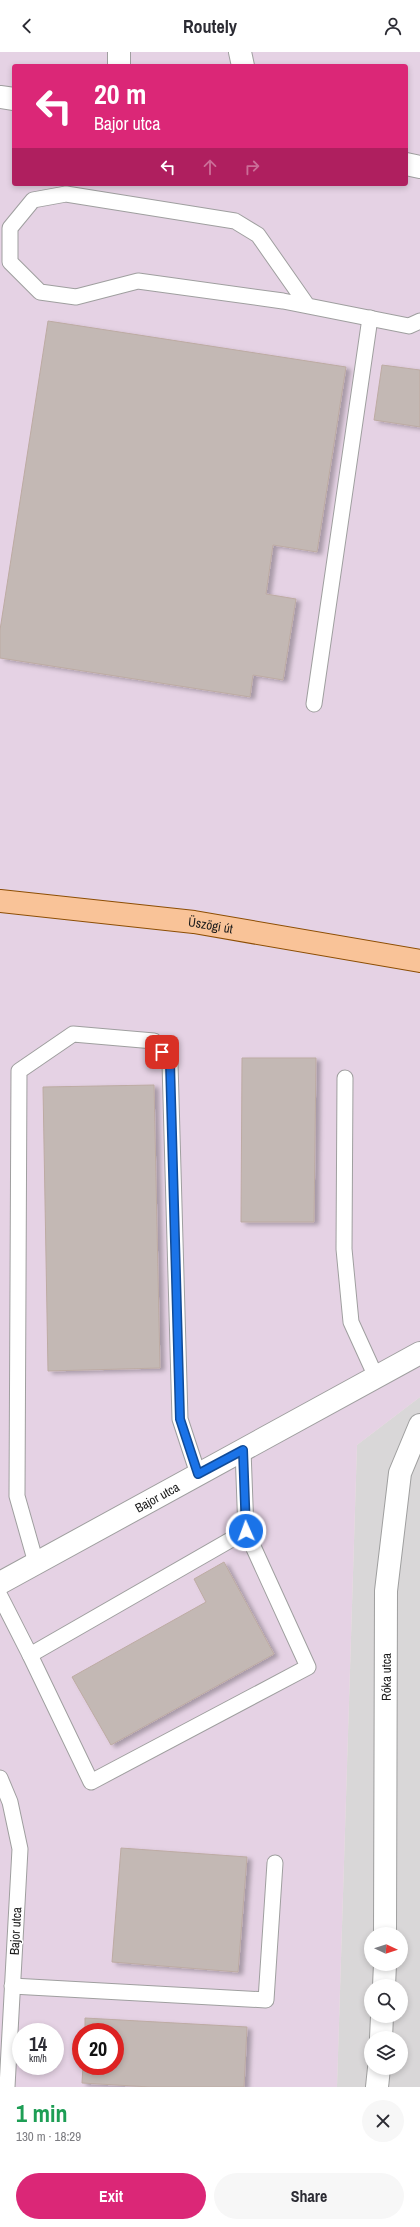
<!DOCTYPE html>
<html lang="en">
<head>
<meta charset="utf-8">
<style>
	:root { --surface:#fff; --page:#f7f7f7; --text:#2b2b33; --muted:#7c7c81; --accent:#db2777 }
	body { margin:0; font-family:"Archivo Narrow",sans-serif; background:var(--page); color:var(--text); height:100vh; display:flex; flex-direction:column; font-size:15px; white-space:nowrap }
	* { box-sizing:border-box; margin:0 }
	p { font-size:13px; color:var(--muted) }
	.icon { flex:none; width:22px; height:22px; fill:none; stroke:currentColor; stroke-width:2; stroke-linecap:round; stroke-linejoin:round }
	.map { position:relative; height:2035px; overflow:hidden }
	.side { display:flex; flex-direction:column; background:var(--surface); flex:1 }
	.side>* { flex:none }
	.hud { position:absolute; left:12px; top:12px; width:396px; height:122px; border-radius:4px; box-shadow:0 2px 6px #0003; background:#db2777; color:#fff; overflow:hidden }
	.needle { width:26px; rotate:94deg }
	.buttons { position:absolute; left:364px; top:1875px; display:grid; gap:8px }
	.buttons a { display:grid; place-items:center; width:44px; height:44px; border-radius:50%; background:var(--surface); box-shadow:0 2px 6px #0003; font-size:20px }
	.speed { position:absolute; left:12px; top:1971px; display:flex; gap:8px; font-size:20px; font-weight:700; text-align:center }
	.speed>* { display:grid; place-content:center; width:52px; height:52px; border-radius:50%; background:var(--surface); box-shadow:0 2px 6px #0003; line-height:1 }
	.speed small { font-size:10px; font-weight:400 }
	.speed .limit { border:6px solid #d22; background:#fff; color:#111 }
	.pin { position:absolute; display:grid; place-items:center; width:34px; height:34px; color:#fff; margin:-17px; border-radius:8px; box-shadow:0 2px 6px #0006 }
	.me { position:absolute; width:44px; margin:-22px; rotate:358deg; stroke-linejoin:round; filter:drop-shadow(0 0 3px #0008) }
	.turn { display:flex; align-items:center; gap:14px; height:84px; padding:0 16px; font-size:18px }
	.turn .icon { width:52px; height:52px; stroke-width:2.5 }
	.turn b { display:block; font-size:28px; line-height:34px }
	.lanes { display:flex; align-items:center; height:38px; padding:0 16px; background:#0003; justify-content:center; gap:20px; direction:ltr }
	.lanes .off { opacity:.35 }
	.round { display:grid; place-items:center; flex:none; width:42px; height:42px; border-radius:21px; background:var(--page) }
	.overview { display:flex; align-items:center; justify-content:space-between; height:68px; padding:0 16px }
	h1 { font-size:24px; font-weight:800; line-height:30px; color:#1e9e55 }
	.action { display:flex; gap:8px; margin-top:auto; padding:8px 16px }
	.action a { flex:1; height:46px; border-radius:24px; background:var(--accent); color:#fff; font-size:16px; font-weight:800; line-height:46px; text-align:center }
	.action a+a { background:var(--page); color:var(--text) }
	header { display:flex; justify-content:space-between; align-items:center; height:52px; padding:0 16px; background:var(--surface); font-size:18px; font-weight:800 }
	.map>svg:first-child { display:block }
</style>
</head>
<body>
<header><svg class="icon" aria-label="back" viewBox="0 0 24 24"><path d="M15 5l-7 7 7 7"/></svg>Routely<svg class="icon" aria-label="person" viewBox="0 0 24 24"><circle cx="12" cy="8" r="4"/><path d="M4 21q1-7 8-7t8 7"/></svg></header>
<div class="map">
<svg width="420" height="2035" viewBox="0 0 420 2035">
	<defs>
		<filter id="shadow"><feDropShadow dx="4.5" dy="2.5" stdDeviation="2" flood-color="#0004"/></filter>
	</defs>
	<rect width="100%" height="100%" fill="#ece7e0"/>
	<path fill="#d9d7d8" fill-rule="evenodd" d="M420,1345V2035H337L357,1393ZM371,1882H401V1912H371ZM371,1934H401V1964H371ZM371,1986H401V2016H371Z"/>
	<path fill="#e5d2e4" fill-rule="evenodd" d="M0,0H420V1345L357,1393L337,2035H0ZM14,14H406V132H14ZM21,1980H55V2014H21ZM81,1980H115V2014H81Z"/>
	<g fill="#c3b8b4" stroke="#bdaba3" filter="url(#shadow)">
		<polygon points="48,269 346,315 317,500 273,493 266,542 296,547 283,628 253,623 250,645 0,606 0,578"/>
		<polygon points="382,313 420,318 420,375 374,368"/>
		<polygon points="242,1006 316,1006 314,1170 241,1170"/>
		<polygon points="154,1033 160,1316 48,1319 43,1035"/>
		<polygon points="224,1510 274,1602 111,1693 72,1625 206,1550 194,1527"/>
		<polygon points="121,1796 247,1805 238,1920 112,1910"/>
		<polygon points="85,1966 247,1975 244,2035 150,2035 82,2031 83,2014 115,2014 115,1980 85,1980"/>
	</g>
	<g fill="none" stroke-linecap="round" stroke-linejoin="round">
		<g stroke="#9f9f9f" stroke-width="17">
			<g id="service">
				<polyline points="307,253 258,183 235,169 66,142 33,148 10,176 10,210 40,240 76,245 138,229 283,249 409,274 420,269"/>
				<polyline points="314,652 370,266"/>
				<polyline points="345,1026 344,1197 351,1270 376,1325"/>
				<polyline points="36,1511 17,1444 19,1019 73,982 154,989 170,1011 180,1367 198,1422"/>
				<polyline points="0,1544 30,1603 246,1479 243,1398"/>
				<polyline points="30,1603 91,1730 308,1615 246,1479"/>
				<polyline points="0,1726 10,1750 20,1797 7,2035"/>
				<polyline points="12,1934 266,1948 275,1811"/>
			</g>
		</g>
		<g stroke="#9f9f9f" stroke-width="24">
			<g id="minor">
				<polyline points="240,0 243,14"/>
				<polyline points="119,14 119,0"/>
				<polyline points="0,45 14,47"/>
				<polyline points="406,112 420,115"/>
				<path id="s1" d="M0,1531L420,1301"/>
				<path id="s2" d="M385,1882L386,1539L400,1421L420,1373"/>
				<polyline points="384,1934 385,1912"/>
				<polyline points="381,1986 382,1964"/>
				<polyline points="377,2035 379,2016"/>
			</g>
		</g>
		<g stroke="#8d4e04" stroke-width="24">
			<g id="primary">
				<path id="s3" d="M0,849L194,870L420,909"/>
			</g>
		</g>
		<use href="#service" stroke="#fff" stroke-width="15"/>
		<use href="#minor" stroke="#fff" stroke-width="22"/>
		<use href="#primary" stroke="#f9c398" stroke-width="22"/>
	</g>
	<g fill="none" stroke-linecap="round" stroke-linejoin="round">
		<g stroke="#114b97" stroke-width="10">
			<polyline id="route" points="162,1000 170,1011 180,1367 198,1422 243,1398 246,1479"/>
		</g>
		<use href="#route" stroke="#1a73e8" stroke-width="7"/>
	</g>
	<g text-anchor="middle" stroke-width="3" stroke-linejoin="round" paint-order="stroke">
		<g font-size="13" fill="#1b1b1b" stroke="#fff">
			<text dy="5" stroke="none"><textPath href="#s3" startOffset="212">Üszögi út</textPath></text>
			<text dy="5" stroke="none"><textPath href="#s1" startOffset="179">Bajor utca</textPath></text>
			<text dy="5" stroke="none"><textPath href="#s2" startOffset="257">Róka utca</textPath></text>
			<text transform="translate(15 1879) rotate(-87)" y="5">Bajor utca</text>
		</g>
	</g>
</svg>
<div class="buttons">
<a><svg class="needle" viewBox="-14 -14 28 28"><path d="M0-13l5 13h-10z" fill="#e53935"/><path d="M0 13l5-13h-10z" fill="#7c7c81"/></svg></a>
<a><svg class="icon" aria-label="search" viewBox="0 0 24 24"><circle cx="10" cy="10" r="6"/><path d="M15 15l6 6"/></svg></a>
<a><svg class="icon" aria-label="layers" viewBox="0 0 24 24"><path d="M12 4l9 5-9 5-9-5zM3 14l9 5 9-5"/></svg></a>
</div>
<div class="speed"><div>14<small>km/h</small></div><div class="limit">20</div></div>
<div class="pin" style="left:162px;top:1000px;background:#d93025"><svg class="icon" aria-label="arrive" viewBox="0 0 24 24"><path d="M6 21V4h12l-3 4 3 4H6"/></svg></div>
<svg class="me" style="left:246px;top:1479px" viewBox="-20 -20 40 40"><circle r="17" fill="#1a73e8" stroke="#fff" stroke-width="3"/><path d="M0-11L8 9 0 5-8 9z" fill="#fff"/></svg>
<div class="hud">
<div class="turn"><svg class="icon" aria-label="left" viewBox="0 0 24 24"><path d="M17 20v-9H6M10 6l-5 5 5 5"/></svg><div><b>20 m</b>Bajor utca</div></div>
<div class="lanes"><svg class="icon" aria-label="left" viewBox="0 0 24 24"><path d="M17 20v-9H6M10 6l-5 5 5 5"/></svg><svg class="icon off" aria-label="ahead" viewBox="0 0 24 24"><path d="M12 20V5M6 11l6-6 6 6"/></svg><svg class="icon off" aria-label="right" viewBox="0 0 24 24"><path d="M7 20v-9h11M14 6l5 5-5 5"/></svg></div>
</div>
</div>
<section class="side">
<div class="overview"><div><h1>1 min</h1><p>130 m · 18:29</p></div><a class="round"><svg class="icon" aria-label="close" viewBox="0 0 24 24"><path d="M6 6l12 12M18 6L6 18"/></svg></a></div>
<div class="action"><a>Exit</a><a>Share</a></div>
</section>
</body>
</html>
